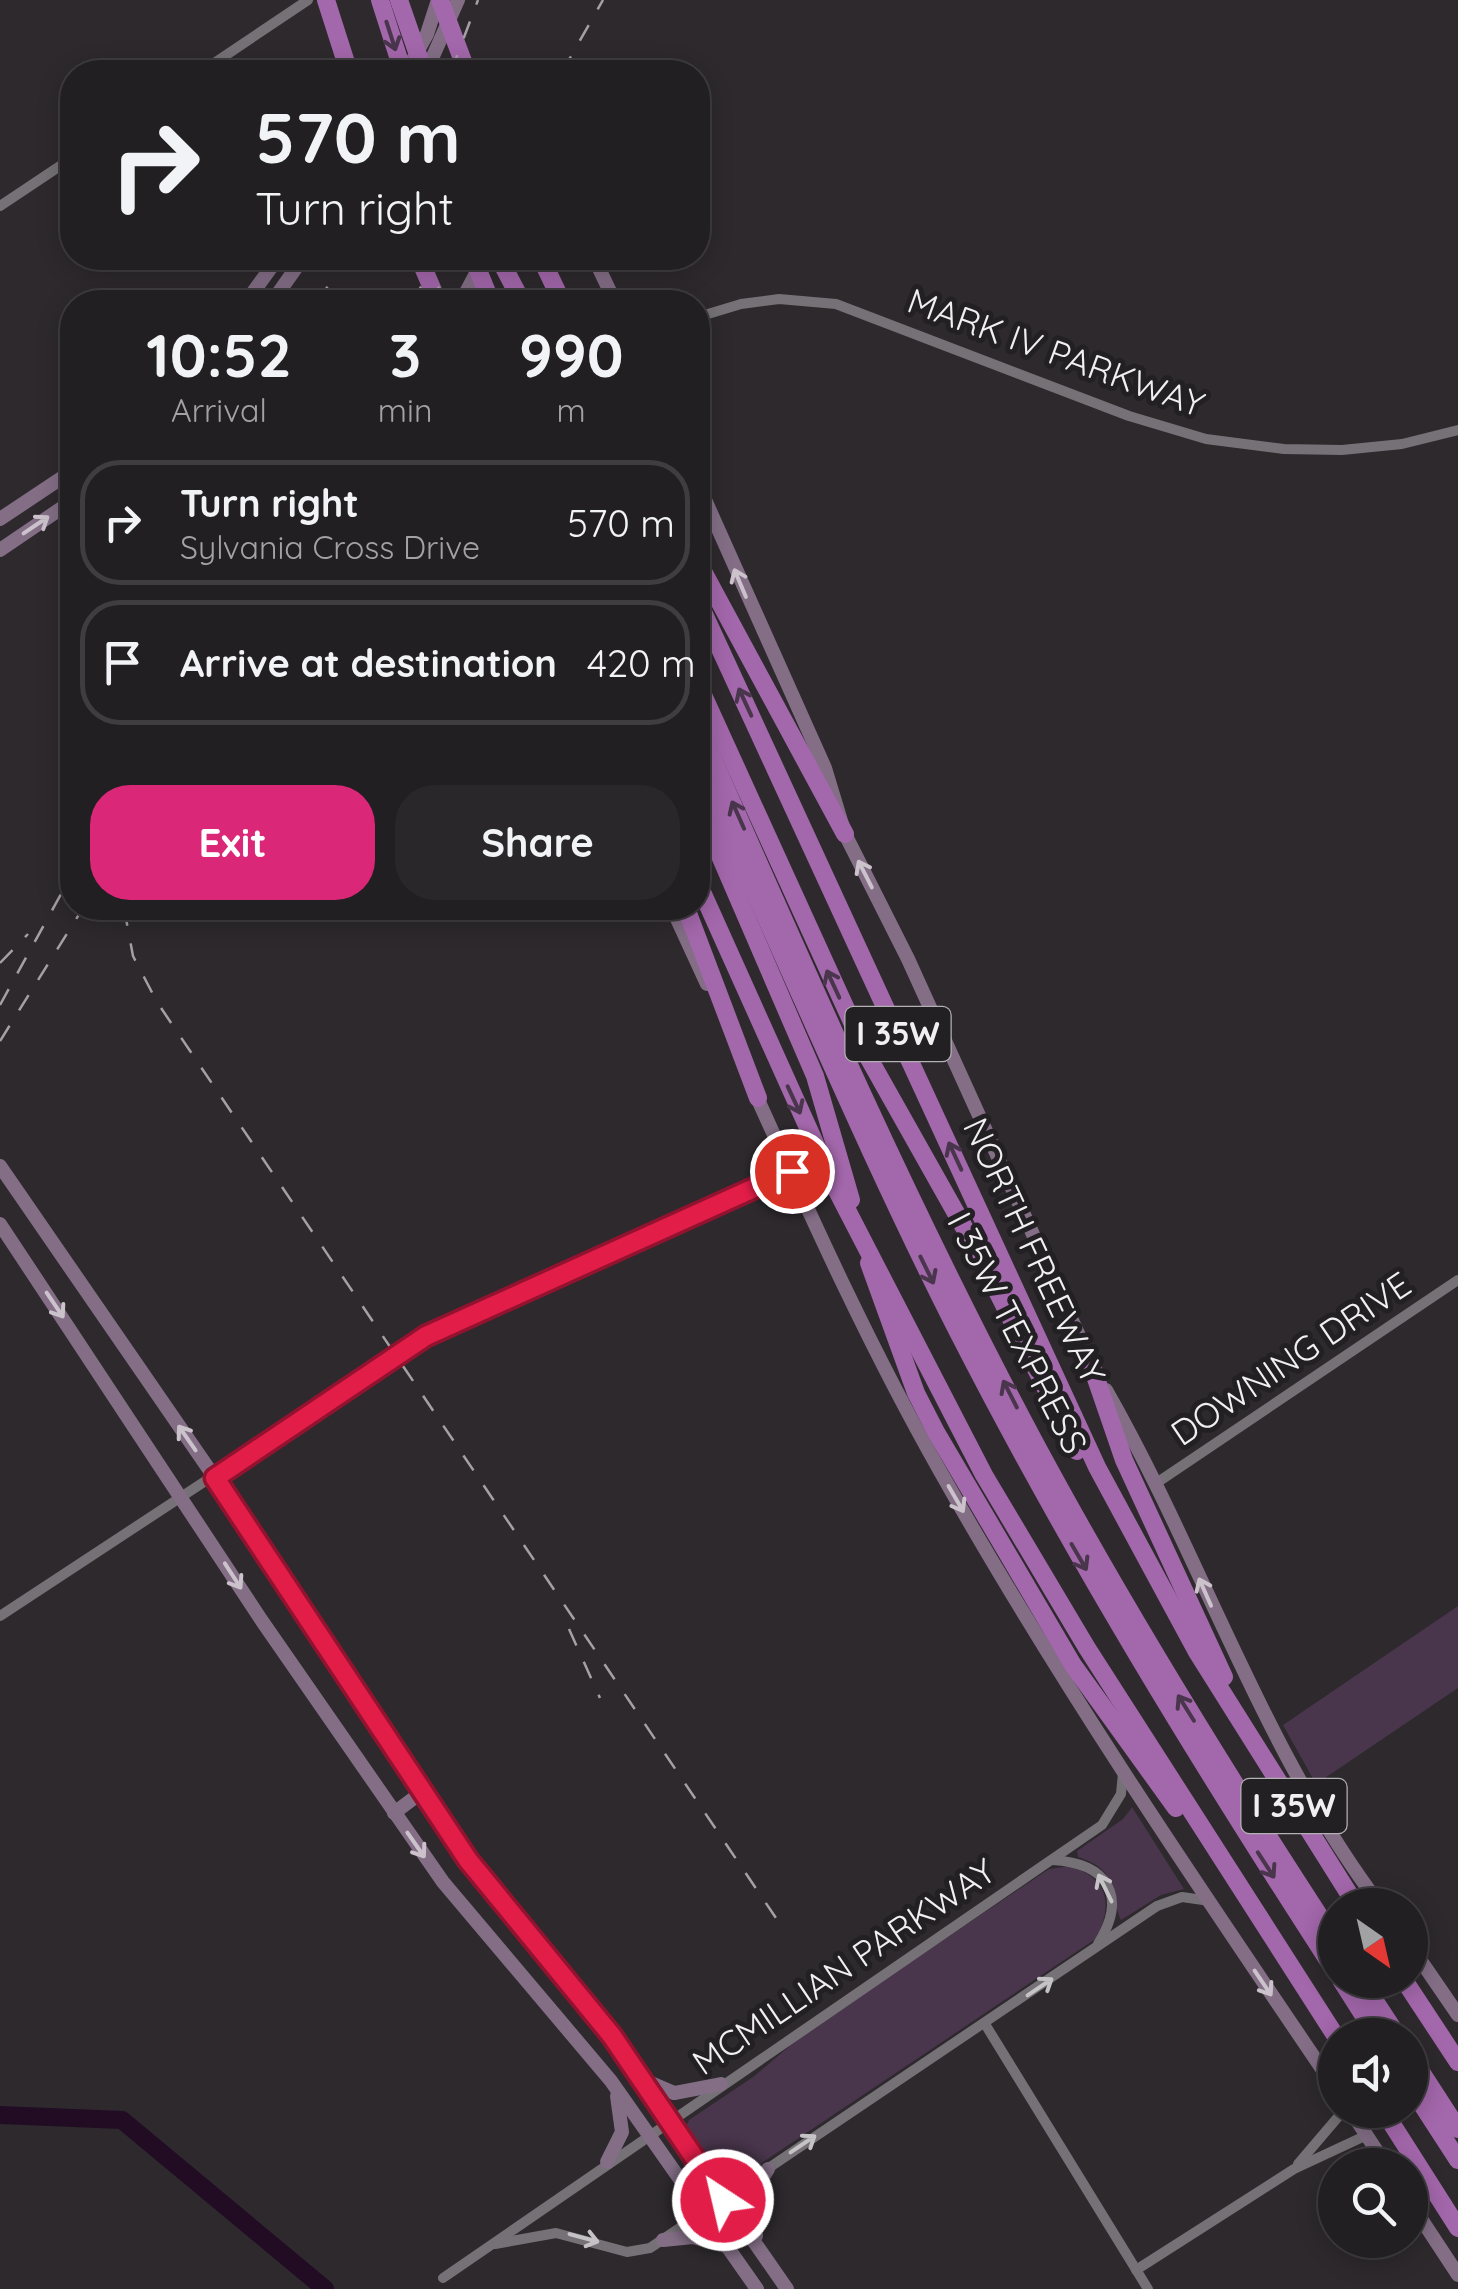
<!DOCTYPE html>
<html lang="en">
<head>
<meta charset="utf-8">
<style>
	:root { --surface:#221f22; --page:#2a272a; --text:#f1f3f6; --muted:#a2a2a5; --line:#3f3d40; --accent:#db2777 }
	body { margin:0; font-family:Quicksand,sans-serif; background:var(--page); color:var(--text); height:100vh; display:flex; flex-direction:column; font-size:38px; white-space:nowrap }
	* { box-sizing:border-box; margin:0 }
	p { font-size:32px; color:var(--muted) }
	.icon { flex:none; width:55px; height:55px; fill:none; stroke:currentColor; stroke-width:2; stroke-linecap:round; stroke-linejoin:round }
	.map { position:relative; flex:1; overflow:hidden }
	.drawer { position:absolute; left:60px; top:290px; width:650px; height:630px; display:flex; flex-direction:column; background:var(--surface); border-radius:40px; box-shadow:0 5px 25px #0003,0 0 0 2px var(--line) }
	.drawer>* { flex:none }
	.hud { position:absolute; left:60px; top:60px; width:650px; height:210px; border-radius:40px; box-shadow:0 5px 25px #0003,0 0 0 2px var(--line); background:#221f22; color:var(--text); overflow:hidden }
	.needle { width:65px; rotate:146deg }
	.fabs { position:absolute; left:1318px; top:1888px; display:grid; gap:20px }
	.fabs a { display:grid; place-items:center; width:110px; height:110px; border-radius:50%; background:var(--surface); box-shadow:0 5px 25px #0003,0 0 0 2px var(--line); font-size:50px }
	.pin { position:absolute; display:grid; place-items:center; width:85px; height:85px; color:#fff; margin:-42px; border:5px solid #fff; border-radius:50%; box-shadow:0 2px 10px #0007 }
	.me { position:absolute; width:110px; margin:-55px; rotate:325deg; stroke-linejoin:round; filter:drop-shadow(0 0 8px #0008) }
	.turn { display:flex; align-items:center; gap:35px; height:210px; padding:0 30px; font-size:45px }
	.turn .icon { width:130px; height:130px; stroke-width:2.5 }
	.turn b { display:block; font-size:70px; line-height:85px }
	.eta { display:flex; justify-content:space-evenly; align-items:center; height:170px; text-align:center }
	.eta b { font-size:60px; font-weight:700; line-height:70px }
	.cta { display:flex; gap:20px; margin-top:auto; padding:20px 30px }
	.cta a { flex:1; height:115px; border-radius:40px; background:var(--accent); color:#fff; font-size:40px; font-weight:700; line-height:115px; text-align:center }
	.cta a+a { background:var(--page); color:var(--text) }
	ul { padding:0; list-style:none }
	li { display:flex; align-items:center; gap:30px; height:125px; margin:0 20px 15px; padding:0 10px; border:5px solid var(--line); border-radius:40px }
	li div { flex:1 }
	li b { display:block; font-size:38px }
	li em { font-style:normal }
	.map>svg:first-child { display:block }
</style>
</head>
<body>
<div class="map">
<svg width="1458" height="2289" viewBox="0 0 1458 2289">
	<rect width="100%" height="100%" fill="#2d292d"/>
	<g fill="#49354c">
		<polygon points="1458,1606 1458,1688 1316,1784 1283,1725"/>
		<path d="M1132,1807L1184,1889L1161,1895L1121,1920C1108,1889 1120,1871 1078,1857L1077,1851L1123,1819Z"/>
		<path d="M1071,1866C1110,1881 1112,1903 1097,1938L726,2187L685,2128L689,2120L753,2077L805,2033L1049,1869Z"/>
	</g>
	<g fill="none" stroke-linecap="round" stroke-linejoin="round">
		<polyline stroke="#210c24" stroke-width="18" points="0,2115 122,2120 325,2289"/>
		<g stroke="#757176" stroke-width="10">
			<polyline points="201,72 308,0"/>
			<polyline points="0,206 72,158"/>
			<polyline points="698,317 741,304 779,299 836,304 1129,416 1206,439 1284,449 1342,450 1402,444 1458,430"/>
			<polyline points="1155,1484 1458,1280"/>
			<polyline points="0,1616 426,1336 792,1171"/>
			<path d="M1052,1860C1108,1863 1128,1896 1098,1944"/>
			<polyline points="985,2024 1148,2289"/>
			<polyline points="1298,2164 1344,2110"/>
			<polyline points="495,2244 556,2233 627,2252 650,2248 1157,1906 1182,1897 1210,1901"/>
			<polyline points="1136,2270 1294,2169 1367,2135"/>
			<polyline points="443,2278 1102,1825 1121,1794 1123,1773"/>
		</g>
		<g stroke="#836e86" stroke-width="14">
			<polyline points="406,72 427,34 438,0"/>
			<polyline points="426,72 458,0"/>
			<polyline points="594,258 615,302"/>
			<polyline points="246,302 278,258"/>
			<polyline points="272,302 303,258"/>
			<polyline points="461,302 484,258"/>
			<polyline points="698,484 825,768 845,834 908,959 1095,1371"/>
			<polyline points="0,519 72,471"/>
			<polyline points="0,550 72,501"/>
			<polyline points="672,908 707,984"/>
			<path d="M754,1091C812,1219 870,1348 940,1471C1060,1684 1198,1886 1335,2088"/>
			<polyline points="0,1166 215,1478 468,1860 611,2036 787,2289"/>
			<polyline points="0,1224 262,1621 443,1882 611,2081 757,2289"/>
			<path d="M1106,1390C1202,1558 1262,1749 1380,1905"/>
			<polyline points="394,1813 422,1792"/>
			<polyline points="1410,1945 1458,2015"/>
			<polyline points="646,2081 674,2093 721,2084"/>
			<polyline points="1350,2110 1386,2165"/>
			<polyline points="607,2162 622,2132 617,2096"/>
			<polyline points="1410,2202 1458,2275"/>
			<polyline points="756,2236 752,2195 768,2169"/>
			<polyline points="663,2240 693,2237 726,2246"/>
		</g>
		<g stroke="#a367ab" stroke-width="18">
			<polyline points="326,0 349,72"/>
			<polyline points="380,0 403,72"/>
			<polyline points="399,0 424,72"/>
			<polyline points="440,0 467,72"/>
			<polyline points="419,258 438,302"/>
			<polyline points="473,258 491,302"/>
			<polyline points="499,258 522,302"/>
			<polyline points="541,258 562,302"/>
			<polyline points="698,562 845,834"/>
			<polyline points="698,601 1097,1467 1197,1652 1356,1905"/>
			<polyline points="698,684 867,1055 974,1245 1077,1451"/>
			<path d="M698,725C804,967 910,1210 1035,1443C1127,1614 1229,1778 1335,1940"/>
			<path d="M698,768C785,955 864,1147 958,1332C1071,1553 1200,1763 1335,1971"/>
			<polyline points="698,805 815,1076 851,1200"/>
			<polyline points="698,883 832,1181 984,1475 1087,1648 1335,2035"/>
			<polyline points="686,908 758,1098"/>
			<polyline points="869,1263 916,1393 936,1432 1073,1665 1176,1808"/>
			<polyline points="1091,1364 1124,1460 1224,1677"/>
			<polyline points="1341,1980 1376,2035"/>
			<polyline points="1361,1980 1397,2035"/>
			<polyline points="1404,1980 1458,2062"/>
			<polyline points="1410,2055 1458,2129"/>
			<polyline points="1410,2086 1458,2160"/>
			<polyline points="1383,2110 1458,2228"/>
		</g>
		<g stroke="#a4a0a4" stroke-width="2.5" stroke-dasharray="18 18" stroke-linecap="butt">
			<polyline points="451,72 478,0"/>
			<polyline points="562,72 603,0"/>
			<polyline points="318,302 345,258"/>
			<polyline points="412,302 438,258"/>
			<polyline points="430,302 456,258"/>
			<polyline points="124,908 133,956 157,1002 780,1924"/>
			<polyline points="0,963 28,934"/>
			<polyline points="0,1005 72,874"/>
			<polyline points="0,1041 83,908"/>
			<polyline points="569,1629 600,1698"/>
		</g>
	</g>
	<defs><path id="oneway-shaft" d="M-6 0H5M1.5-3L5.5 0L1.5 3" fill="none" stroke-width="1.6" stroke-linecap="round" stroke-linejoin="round" transform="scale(2.5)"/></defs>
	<g stroke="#49354c">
		<use href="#oneway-shaft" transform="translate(391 36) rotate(72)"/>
		<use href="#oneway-shaft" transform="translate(745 702) rotate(-115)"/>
		<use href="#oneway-shaft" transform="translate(738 815) rotate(-114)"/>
		<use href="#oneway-shaft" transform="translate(833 984) rotate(-115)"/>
		<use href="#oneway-shaft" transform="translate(794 1100) rotate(65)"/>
		<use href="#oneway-shaft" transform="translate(955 1156) rotate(-115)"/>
		<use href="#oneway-shaft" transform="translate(927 1270) rotate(64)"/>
		<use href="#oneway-shaft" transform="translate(1010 1394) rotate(-117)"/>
		<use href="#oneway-shaft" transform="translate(1079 1557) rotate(60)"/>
		<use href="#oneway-shaft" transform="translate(1186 1708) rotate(-122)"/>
		<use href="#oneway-shaft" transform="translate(1266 1865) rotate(57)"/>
	</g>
	<g stroke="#cbc2cc">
		<use href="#oneway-shaft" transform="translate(36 525) rotate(-34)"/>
		<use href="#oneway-shaft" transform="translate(740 583) rotate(-113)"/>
		<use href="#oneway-shaft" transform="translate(865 874) rotate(-117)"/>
		<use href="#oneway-shaft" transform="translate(55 1305) rotate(56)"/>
		<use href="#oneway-shaft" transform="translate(187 1438) rotate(-125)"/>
		<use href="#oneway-shaft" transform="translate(956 1499) rotate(60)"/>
		<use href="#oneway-shaft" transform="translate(233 1576) rotate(57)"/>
		<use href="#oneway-shaft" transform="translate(1205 1592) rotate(-114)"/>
		<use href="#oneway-shaft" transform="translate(416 1845) rotate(55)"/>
		<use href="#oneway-shaft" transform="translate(1263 1983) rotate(56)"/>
	</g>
	<g stroke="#c6c3c7">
		<use href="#oneway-shaft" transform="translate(1105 1888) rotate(-116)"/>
		<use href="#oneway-shaft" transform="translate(1040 1987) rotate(-34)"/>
		<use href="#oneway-shaft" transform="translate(803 2144) rotate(-34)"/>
		<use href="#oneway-shaft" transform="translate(584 2238) rotate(15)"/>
	</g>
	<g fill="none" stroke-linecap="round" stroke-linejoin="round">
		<g stroke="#92132f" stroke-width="25">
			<polyline id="route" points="723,2200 612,2036 468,1860 215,1478 426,1336 792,1171"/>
		</g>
		<use href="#route" stroke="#e11d48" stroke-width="18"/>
	</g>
	<g text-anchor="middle" stroke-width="10" stroke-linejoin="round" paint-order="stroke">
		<g fill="#232024" stroke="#b4b1b4" stroke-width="2.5">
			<rect x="845.5" y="1007" width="105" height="54" rx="8"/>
			<rect x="1241.5" y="1779" width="105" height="54" rx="8"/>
		</g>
		<g font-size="32" font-weight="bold" fill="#f2eff2">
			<text x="898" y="1045">I 35W</text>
			<text x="1294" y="1817">I 35W</text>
		</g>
		<g font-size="35" fill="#f2eff2" stroke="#232024">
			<text transform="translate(1056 353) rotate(20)" y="12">MARK IV PARKWAY</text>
			<text transform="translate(1034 1251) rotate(65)" y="12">NORTH FREEWAY</text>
			<text transform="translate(1017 1333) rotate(63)" y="12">I 35W TEXPRESS</text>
			<text transform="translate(1291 1359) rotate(-34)" y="12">DOWNING DRIVE</text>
			<text transform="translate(844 1967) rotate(-34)" y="12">MCMILLIAN PARKWAY</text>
		</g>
	</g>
</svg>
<div class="fabs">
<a><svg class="needle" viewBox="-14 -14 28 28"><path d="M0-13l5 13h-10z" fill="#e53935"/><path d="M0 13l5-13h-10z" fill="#a2a2a5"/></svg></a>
<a><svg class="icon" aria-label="sound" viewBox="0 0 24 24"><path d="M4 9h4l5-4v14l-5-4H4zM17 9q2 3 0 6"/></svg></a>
<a><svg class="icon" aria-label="search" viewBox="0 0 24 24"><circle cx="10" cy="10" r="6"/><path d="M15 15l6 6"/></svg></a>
</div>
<div class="pin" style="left:792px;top:1171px;background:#d93025"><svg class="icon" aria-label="arrive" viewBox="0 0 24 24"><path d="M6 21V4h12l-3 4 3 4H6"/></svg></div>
<svg class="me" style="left:723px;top:2200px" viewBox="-20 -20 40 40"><circle r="17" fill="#e11d48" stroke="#fff" stroke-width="3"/><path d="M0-11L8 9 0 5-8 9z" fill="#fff"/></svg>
<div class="hud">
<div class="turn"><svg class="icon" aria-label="right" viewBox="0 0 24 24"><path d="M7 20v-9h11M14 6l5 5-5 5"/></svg><div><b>570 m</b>Turn right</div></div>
</div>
<section class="drawer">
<div class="eta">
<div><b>10:52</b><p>Arrival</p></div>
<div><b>3</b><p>min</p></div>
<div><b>990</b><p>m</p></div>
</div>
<ul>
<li><svg class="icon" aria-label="right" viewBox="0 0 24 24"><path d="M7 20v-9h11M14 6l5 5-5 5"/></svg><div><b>Turn right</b><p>Sylvania Cross Drive</p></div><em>570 m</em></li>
<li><svg class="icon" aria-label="arrive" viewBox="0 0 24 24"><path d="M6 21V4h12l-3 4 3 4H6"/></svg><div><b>Arrive at destination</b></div><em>420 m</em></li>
</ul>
<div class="cta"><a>Exit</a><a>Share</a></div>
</section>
</div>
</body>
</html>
